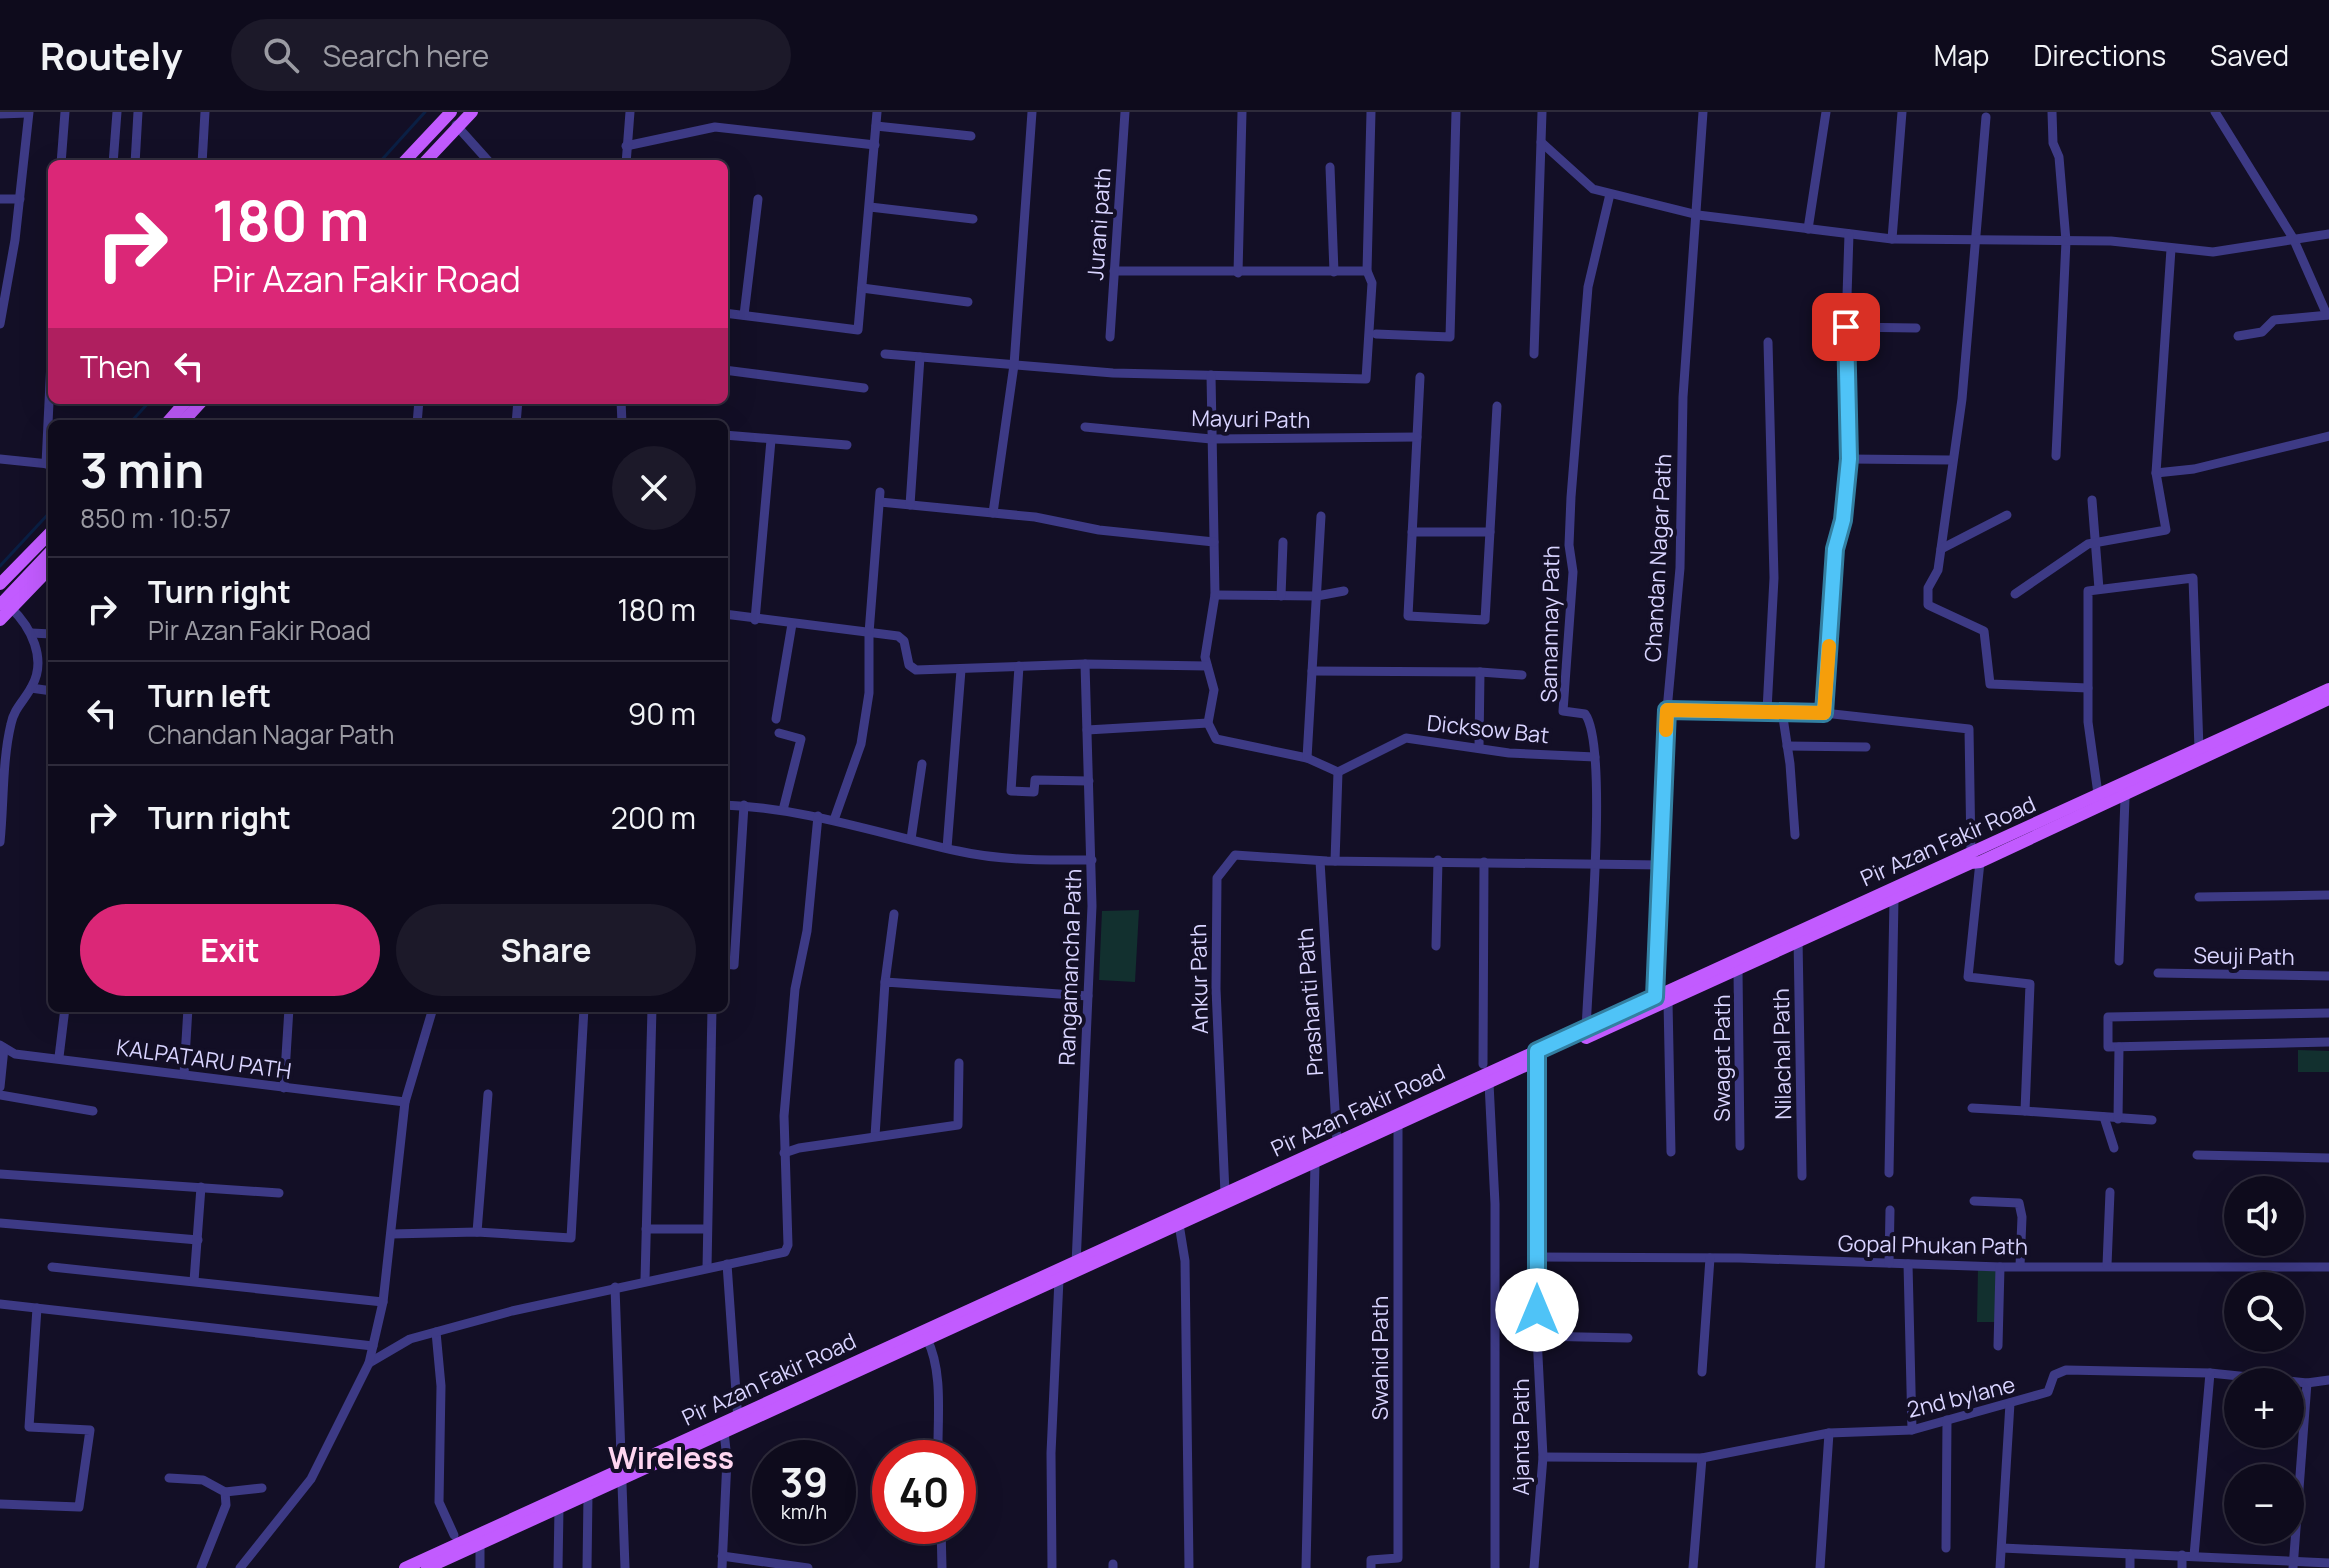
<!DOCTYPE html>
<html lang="en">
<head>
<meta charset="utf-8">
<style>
	:root { --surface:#0e0b1c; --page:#1c1929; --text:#f1f3f6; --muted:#9b9ba3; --line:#2e2b3b; --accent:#db2777 }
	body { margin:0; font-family:Manrope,sans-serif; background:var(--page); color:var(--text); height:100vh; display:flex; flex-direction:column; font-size:30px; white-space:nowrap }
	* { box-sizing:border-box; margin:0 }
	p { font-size:26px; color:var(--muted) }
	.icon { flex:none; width:44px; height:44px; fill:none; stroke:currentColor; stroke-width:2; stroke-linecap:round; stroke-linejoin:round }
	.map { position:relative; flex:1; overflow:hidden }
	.drawer { position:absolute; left:48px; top:308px; width:680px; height:592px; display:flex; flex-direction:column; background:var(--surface); border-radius:12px; box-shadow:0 8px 32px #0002,0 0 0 2px var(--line) }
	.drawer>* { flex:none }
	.hud { position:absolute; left:48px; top:48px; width:680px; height:244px; border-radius:12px; box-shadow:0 8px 32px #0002,0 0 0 2px var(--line); background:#db2777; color:#fff; overflow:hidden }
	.tools { position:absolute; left:2224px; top:1064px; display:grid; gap:16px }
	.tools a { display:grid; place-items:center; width:80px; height:80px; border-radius:50%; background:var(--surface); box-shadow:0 8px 32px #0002,0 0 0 2px var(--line); font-size:40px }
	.speed { position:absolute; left:752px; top:1328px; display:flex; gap:16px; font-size:40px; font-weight:700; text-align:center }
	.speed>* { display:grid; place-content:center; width:104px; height:104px; border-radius:50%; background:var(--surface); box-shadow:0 8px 32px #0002,0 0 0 2px var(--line); line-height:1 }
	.speed small { font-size:20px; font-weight:400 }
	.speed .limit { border:12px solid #d22; background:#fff; color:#111 }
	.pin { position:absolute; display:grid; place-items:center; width:68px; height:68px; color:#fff; margin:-34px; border-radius:16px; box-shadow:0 4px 12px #0006 }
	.me { position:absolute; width:88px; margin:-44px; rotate:0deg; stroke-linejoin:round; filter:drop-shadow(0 0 6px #0008) }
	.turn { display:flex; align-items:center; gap:28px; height:168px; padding:0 32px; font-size:36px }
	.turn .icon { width:104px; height:104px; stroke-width:2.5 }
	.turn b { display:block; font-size:56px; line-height:68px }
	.then { display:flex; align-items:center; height:76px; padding:0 32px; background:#0003; gap:16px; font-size:30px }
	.round { display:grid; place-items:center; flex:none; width:84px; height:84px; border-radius:42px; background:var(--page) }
	.summary { display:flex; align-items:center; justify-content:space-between; height:136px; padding:0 32px }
	h1 { font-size:48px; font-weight:700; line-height:60px }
	.primary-button { display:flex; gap:16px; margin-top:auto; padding:16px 32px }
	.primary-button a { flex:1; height:92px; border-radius:48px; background:var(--accent); color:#fff; font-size:32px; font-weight:700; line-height:92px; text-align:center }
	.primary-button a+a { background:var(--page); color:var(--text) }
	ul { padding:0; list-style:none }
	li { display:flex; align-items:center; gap:24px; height:104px; padding:0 32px; border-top:2px solid var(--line) }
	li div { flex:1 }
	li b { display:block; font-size:30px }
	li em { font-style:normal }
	header { display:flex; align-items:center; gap:48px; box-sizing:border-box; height:112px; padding:0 40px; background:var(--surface); border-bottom:2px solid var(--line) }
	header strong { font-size:38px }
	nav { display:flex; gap:44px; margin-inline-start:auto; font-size:28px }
	.search { width:560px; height:72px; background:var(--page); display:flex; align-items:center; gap:20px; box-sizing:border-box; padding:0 28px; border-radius:44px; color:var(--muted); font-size:30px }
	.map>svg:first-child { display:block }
</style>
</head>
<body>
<header>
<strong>Routely</strong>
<div class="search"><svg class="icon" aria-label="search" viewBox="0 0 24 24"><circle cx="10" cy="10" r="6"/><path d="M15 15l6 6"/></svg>Search here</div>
<nav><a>Map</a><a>Directions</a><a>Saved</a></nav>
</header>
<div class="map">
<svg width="2329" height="1456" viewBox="0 0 2329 1456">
	<rect width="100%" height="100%" fill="#130f26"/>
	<g fill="#12302f">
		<polygon points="1139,798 1135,870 1099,868 1102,799"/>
		<polygon points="2298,938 2329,939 2329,960 2298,960"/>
		<polygon points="1978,1157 1997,1157 1996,1210 1977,1210"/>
	</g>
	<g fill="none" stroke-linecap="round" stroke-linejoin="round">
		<g stroke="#0a1f44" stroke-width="3">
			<polyline points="378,52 425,0"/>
			<polyline points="129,312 151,288"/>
			<polyline points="0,454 52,398"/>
		</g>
		<g stroke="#3d3a85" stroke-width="9">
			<polyline points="2052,0 2053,31 2059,45 2066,129 2056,344"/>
			<polyline points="2215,0 2293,126 2327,203"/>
			<polyline points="0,2 28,1"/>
			<polyline points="1986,5 1962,287 1938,458 1928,476 1928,493 1984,519 1990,572 2088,576"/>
			<polyline points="456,13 491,52"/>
			<polyline points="876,14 971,24"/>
			<polyline points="1541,30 1593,77 1698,103 1892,127 2111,129 2213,140 2329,122"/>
			<polyline points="626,34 715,15 875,33"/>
			<polyline points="61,52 65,0"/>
			<polyline points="113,52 117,0"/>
			<polyline points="135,52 138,0"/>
			<polyline points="202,52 205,0"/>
			<polyline points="626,52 630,0"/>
			<polyline points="1330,55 1334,160"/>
			<polyline points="0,87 20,87"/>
			<polyline points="870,95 973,107"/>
			<polyline points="1808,117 1826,0"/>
			<polyline points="1892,127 1902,0"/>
			<polyline points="1114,159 1367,159"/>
			<polyline points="1238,161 1242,0"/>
			<polyline points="862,176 968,190"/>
			<polyline points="724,201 858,218 877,0"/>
			<polyline points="744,203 758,87"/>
			<polyline points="0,212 15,128 29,0"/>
			<polyline points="1846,215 1916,216"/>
			<polyline points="1376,222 1450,225 1456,0"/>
			<polyline points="2238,224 2262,220 2274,208 2329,203"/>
			<polyline points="1110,225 1125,0"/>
			<polyline points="885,242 1113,261 1366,267 1372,171 1367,159 1371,0"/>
			<polyline points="1534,242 1542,0"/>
			<polyline points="724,258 864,276"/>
			<polyline points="1211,263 1215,483 1205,545 1214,578 1208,611 1216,627 1307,646 1338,660"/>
			<polyline points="1420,265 1408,504 1485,508 1497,294"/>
			<polyline points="621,288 622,312"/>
			<polyline points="417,312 419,288"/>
			<polyline points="516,312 518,288"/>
			<polyline points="1085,315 1211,327 1417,325"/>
			<polyline points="724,323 847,333"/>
			<polyline points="0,347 49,352"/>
			<polyline points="1849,347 1951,348"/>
			<polyline points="46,352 52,229"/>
			<polyline points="2156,361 2194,357 2329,324"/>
			<polyline points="2092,388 2099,477"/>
			<polyline points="880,390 1035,405 1099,418 1214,430"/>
			<polyline points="910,393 920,245"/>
			<polyline points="993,401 1014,253 1032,0"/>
			<polyline points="1412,420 1490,420"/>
			<polyline points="1941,437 2007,403"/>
			<polyline points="2015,482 2088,432 2166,418 2156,361 2171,137"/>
			<polyline points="1215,483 1317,484 1344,479"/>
			<polyline points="1281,484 1283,430"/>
			<polyline points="724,502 898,524 904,529 909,553 916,558 1085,552 1207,554"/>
			<polyline points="755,508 771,328"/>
			<polyline points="31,521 52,522"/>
			<polyline points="1019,554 1011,679 1034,680 1035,668 1089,669"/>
			<polyline points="1312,559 1480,560 1479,635"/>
			<polyline points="1480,560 1522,563"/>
			<polyline points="31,576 52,579"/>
			<polyline points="1667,598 1824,601 1835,437 1843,408 1849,347 1846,215 1849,122"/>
			<polyline points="1767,598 1774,466 1768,230"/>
			<polyline points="1782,599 1790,652 1795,723"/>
			<polyline points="1824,601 1969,617 1971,741"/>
			<polyline points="776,607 792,512"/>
			<polyline points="1087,618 1208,611"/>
			<polyline points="779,621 801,627 783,698"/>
			<polyline points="1787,634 1866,635"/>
			<polyline points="1307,646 1321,404"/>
			<polyline points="1338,660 1406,626 1509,641 1595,645"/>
			<polyline points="2099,689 2088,610 2088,479 2193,466 2199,637"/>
			<path d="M724,693C805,696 880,722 958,739C1002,749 1048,748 1092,748"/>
			<polyline points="834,708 861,632 869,581 869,521 880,380"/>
			<polyline points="911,727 922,652"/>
			<path d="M0,730C4,692 2,649 11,612C14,596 25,588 32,574C47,547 31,515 11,496"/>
			<polyline points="947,736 961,558"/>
			<polyline points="1320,749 1337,1030"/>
			<polyline points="1335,749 1338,660"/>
			<polyline points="2199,785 2329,783"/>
			<polyline points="1798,826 1802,1064"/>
			<polyline points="1436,834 1438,748"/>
			<polyline points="2119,849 2125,686"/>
			<polyline points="724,852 734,853 744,693"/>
			<polyline points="1738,858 1740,1034"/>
			<polyline points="2158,861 2329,864"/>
			<polyline points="885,870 894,802"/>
			<polyline points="1655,888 1667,598 1680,456 1683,285 1703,0"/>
			<polyline points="1668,889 1671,1040"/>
			<polyline points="2329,901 2108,905 2108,935 2329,930"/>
			<path d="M1586,921C1587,866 1610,635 1585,602L1563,599L1573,460L1569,433L1571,385L1588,175L1610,82"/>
			<polyline points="0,933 15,942 405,990"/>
			<polyline points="59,945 65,896"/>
			<polyline points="1483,952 1484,750"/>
			<polyline points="184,962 188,896"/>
			<polyline points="1489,971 1495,1092 1495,1456"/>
			<polyline points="0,975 4,936"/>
			<polyline points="284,976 289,896"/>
			<polyline points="0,983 93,999"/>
			<polyline points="1972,996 2025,999 2030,872 1968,865 1980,750"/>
			<polyline points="2025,999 2152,1008"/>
			<polyline points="2104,1005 2114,1036"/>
			<polyline points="2118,1007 2119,935"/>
			<polyline points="875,1024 885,870 1088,884"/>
			<polyline points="784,1041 799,1036 958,1013 959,951"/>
			<polyline points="2197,1043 2329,1046"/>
			<polyline points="1889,1061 1894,787"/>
			<polyline points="0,1062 279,1081"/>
			<polyline points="1225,1081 1216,877 1217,766 1235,743 1327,749 1662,753"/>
			<polyline points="1974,1089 2019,1091 2022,1105 2020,1154"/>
			<polyline points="1178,1106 1185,1149 1189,1456"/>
			<polyline points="0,1111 198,1128"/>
			<polyline points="646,1117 707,1117"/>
			<polyline points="477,1120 488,982"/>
			<polyline points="391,1122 477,1120 571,1126 584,896"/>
			<polyline points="1536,1145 1740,1146 2000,1155 2329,1155"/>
			<polyline points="1889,1151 1890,1098"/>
			<polyline points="727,1152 738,1309"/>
			<polyline points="1076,1152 1092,794 1085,552"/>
			<polyline points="1908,1152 1912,1318"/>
			<polyline points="2107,1153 2110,1080"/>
			<polyline points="52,1155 383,1190"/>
			<polyline points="707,1156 712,896"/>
			<polyline points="645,1168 652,896"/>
			<polyline points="194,1169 201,1075"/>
			<polyline points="615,1175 625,1456"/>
			<polyline points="0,1192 373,1234"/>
			<polyline points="436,1220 441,1274 439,1390 454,1423"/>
			<polyline points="1537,1224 1628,1226"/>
			<path d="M927,1227C944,1261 937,1309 938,1346"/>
			<polyline points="1998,1234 2000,1155"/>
			<polyline points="369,1251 410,1227 512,1199 785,1140 788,1133 784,1004 795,877 807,819 818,704"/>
			<polyline points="1702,1260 1710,1146"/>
			<polyline points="1543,1345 1702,1346 1829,1321 1912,1318 2048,1280 2054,1263 2066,1258 2210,1261 2307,1271 2329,1268"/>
			<polyline points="169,1366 203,1368 225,1380 226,1393 201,1456"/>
			<polyline points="225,1380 262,1376"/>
			<polyline points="0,1392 79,1395 90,1318 29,1315 37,1196"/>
			<polyline points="941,1414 942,1456"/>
			<polyline points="1946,1436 1947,1308"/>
			<polyline points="2002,1436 2329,1451"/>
			<polyline points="722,1444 808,1456"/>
			<polyline points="2194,1444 2210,1261"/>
			<polyline points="240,1456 311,1367 369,1251 383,1190 405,990 433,896"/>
			<polyline points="480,1456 480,1431"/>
			<polyline points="558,1456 559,1396"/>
			<polyline points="587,1456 588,1382"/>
			<polyline points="722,1456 727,1347 724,1320"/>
			<polyline points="1052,1456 1051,1341 1059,1167"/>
			<polyline points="1113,1456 1113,1452"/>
			<polyline points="1306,1456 1315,1050"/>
			<polyline points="1371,1456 1371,1448 1398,1446 1398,1013"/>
			<polyline points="1534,1456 1543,1345 1537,1224 1537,944"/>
			<polyline points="1693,1456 1702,1346"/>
			<polyline points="1820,1456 1829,1321"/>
			<polyline points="2000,1456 2010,1291"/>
			<polyline points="2130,1456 2130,1442"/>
			<polyline points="2182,1456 2182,1443"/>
			<polyline points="2293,1456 2307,1271"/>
		</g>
		<g stroke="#c25bff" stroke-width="12">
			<polyline points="402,52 451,0"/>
			<polyline points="423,52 472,0"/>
			<polyline points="166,312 187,288"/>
			<polyline points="181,312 203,288"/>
			<polyline points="0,472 52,419"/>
			<polyline points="0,493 52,438"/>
			<polyline points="0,508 52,454"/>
			<polyline points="1586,926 1971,751 1980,750 2329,587"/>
			<polyline points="405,1456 2329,577"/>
			<polyline points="427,1456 1540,947"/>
		</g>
	</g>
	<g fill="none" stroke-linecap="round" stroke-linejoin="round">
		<g stroke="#337fa1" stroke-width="20">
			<polyline id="route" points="1537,1198 1537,939 1655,885 1667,598 1824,601 1835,437 1843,408 1849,347 1846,215"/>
		</g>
		<use href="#route" stroke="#4fc3f7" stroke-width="14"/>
		<polyline stroke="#f59e0b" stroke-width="14" points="1666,618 1667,598 1824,601 1829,534"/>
	</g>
	<g text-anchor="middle" stroke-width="8" stroke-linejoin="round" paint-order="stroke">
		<g font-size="22" fill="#d9d4ff" stroke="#130f26">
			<text transform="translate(1099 112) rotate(-86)" y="8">Jurani path</text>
			<text transform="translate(1251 307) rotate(1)" y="8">Mayuri Path</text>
			<text transform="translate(1658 446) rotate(-87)" y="8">Chandan Nagar Path</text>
			<text transform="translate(1550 512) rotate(-89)" y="8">Samannay Path</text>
			<text transform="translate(1488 617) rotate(6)" y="8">Dicksow Bat</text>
			<text transform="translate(1948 729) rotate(-24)" y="8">Pir Azan Fakir Road</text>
			<text transform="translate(2244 844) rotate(1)" y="8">Seuji Path</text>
			<text transform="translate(1070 855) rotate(-88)" y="8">Rangamancha Path</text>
			<text transform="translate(1199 867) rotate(-91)" y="8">Ankur Path</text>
			<text transform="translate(1310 890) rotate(-94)" y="8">Prashanti Path</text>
			<text transform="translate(1782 942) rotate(-91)" y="8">Nilachal Path</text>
			<text transform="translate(1722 946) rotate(-90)" y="8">Swagat Path</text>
			<text transform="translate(204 947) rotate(8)" y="8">KALPATARU PATH</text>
			<text transform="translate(1358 998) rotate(-25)" y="8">Pir Azan Fakir Road</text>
			<text transform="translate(1933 1133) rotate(1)" y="8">Gopal Phukan Path</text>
			<text transform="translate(1380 1246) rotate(-90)" y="8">Swahid Path</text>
			<text transform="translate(769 1267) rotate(-25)" y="8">Pir Azan Fakir Road</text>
			<text transform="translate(1961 1285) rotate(-14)" y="8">2nd bylane</text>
			<text transform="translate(1521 1325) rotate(-90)" y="8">Ajanta Path</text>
		</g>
		<g font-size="30" font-weight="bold" fill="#ffd6f0" stroke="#130f26">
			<text x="671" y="1357">Wireless</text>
		</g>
	</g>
</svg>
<div class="tools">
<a><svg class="icon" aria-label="sound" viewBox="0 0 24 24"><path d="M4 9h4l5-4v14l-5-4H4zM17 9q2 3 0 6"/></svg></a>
<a><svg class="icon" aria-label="search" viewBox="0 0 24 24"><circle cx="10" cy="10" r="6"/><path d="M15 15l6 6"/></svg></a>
<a>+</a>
<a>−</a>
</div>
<div class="speed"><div>39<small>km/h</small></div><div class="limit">40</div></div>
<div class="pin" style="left:1846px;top:215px;background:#d93025"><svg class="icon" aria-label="arrive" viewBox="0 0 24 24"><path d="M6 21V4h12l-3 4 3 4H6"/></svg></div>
<svg class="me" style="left:1537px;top:1198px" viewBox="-20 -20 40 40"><circle r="19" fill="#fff"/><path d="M0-13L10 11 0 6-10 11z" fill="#4fc3f7"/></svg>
<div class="hud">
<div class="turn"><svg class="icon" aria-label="right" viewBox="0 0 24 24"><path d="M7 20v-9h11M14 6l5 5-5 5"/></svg><div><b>180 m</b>Pir Azan Fakir Road</div></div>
<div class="then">Then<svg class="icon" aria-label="left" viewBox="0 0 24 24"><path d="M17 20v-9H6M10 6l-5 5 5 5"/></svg></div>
</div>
<section class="drawer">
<div class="summary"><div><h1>3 min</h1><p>850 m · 10:57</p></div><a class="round"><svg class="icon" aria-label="close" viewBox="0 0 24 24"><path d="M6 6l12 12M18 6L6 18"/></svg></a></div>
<ul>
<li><svg class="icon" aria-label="right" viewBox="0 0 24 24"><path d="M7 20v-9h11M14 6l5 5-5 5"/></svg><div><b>Turn right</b><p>Pir Azan Fakir Road</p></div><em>180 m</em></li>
<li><svg class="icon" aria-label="left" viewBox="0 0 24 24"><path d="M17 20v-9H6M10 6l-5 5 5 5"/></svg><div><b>Turn left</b><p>Chandan Nagar Path</p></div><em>90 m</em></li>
<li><svg class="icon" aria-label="right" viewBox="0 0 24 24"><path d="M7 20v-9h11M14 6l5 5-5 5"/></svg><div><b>Turn right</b></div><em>200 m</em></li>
</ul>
<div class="primary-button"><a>Exit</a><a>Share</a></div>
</section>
</div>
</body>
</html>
